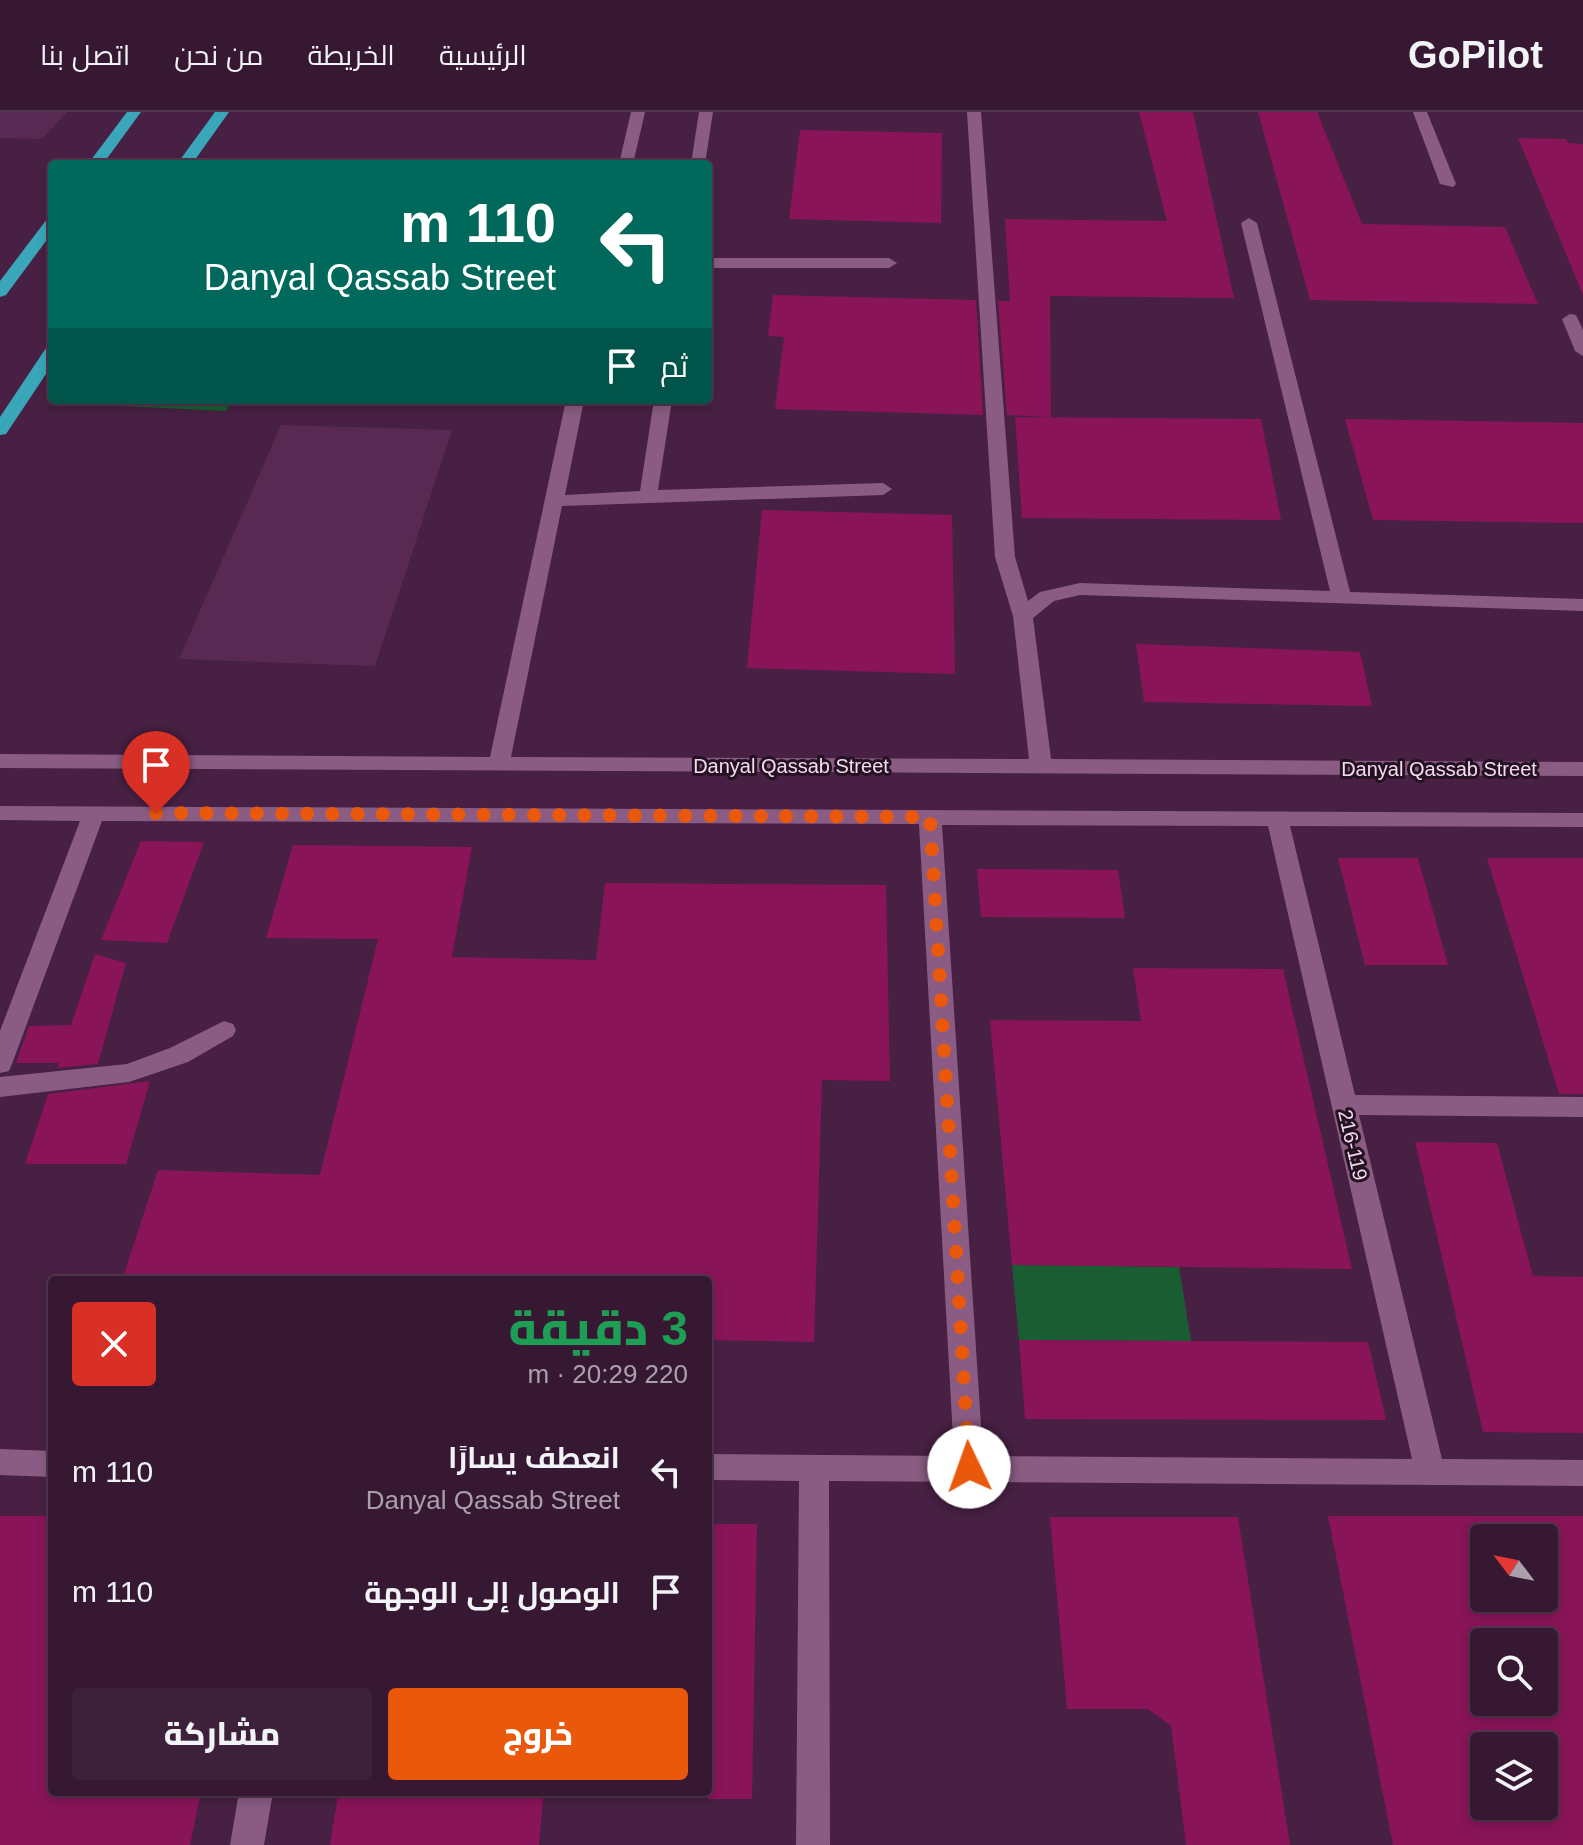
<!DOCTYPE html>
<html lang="ar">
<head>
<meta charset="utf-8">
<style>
	:root { --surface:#361833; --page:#3d213b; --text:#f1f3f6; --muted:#aaa0ac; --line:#50374e; --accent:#ea580c }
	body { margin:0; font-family:Arial,Cairo,sans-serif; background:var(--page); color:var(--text); direction:rtl; height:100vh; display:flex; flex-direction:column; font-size:30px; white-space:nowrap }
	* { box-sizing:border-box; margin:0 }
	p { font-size:26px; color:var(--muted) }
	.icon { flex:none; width:44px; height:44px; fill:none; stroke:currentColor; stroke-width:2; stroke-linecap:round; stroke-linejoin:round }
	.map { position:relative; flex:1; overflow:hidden; direction:ltr }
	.side { position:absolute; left:48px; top:1164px; width:664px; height:520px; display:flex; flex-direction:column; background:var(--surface); border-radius:8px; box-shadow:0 4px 12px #0003,0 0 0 2px var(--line); direction:rtl }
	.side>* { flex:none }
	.top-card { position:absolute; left:48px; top:48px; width:664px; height:244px; border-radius:8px; box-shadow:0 4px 12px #0003,0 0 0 2px var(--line); direction:rtl; background:#00695c; color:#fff; overflow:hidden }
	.needle { width:52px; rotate:302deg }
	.fabs { position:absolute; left:1470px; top:1412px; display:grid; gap:16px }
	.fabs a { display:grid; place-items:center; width:88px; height:88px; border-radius:8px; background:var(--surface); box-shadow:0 4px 12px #0003,0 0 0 2px var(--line); font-size:40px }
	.pin { position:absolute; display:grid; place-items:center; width:68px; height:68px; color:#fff; margin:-82px -34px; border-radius:50% 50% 50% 0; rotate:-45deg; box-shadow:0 0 8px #0007 }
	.pin .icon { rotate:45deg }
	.me { position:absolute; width:88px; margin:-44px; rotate:357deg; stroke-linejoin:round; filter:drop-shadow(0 0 6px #0008) }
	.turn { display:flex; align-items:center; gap:28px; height:168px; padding:0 24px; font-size:36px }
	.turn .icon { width:104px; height:104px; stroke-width:2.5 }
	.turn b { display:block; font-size:56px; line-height:68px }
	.then { display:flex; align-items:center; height:76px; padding:0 24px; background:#0003; gap:16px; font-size:30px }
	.round { display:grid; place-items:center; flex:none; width:84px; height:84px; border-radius:8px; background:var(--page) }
	.headline { display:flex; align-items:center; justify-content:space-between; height:136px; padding:0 24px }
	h1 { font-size:48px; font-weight:800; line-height:60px; color:#1e9e55 }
	.primary-button { display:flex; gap:16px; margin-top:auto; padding:16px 24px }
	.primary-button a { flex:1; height:92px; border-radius:8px; background:var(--accent); color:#fff; font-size:32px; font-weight:800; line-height:92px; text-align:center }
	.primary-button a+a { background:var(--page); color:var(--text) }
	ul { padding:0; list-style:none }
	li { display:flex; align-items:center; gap:24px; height:120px; padding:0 24px }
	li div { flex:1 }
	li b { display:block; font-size:30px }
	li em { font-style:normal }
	header { display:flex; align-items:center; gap:48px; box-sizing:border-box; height:112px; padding:0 40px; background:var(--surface); border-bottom:2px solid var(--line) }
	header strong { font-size:38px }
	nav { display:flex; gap:44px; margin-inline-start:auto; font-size:28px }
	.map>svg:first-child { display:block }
</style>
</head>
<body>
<header>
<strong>GoPilot</strong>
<nav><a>الرئيسية</a><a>الخريطة</a><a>من نحن</a><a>اتصل بنا</a></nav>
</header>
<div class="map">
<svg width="1583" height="1733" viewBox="0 0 1583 1733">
	<rect width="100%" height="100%" fill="#482044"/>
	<g fill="#582a53">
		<polygon points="0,0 67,0 42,27 0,26"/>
		<polygon points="281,313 452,318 375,554 179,547"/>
	</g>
	<g fill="#1b5d33">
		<polygon points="125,288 232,288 226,299 122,294"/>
		<polygon points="1012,1153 1179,1155 1191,1229 1019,1228"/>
	</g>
	<g fill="#891458" fill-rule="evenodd">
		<polygon points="1139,0 1193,0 1234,186 1050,184 1051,305 1007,303 998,189 1010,189 1005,107 1167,109"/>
		<polygon points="1258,0 1317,0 1362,112 1505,115 1538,192 1310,188"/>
		<polygon points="800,18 942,21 941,111 789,107"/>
		<polygon points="1518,26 1566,27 1568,31 1583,32 1583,183"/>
		<polygon points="773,183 976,188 983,303 775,297 784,225 768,224"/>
		<polygon points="1015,305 1261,307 1281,408 1022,406"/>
		<polygon points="1345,307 1583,311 1583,411 1373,408"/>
		<polygon points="762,398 952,403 955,562 747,556"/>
		<polygon points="1136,532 1360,540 1372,594 1144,590"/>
		<polygon points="141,729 204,730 167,831 101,828"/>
		<polygon points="293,733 472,735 452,845 596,848 605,771 886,773 890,969 822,968 814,1230 708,1228 708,1168 122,1168 158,1058 320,1063 378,827 266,826"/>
		<polygon points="1338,746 1418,746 1448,853 1365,853"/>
		<polygon points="1487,746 1583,746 1583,982 1559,982"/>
		<polygon points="977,757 1118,758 1125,806 981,805"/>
		<polygon points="95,842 126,851 98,952 57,956 59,951 16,951 29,914 71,913"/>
		<polygon points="1133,856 1283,857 1352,1157 1012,1153 990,908 1141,909"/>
		<polygon points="150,969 126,1052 25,1052 48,982"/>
		<polygon points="1415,1030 1497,1031 1533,1164 1583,1165 1583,1321 1483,1320"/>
		<polygon points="1019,1228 1368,1230 1386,1308 1025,1307"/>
		<polygon points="0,1404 52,1404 52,1680 201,1680 190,1733 0,1733"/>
		<path d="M1328,1404H1583V1733H1393ZM1484,1426H1544V1486H1484ZM1484,1530H1544V1590H1484ZM1484,1634H1544V1694H1484Z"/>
		<polygon points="1050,1405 1238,1405 1290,1733 1186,1733 1171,1614 1148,1597 1067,1597"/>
		<polygon points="708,1412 757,1412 752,1687 708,1687"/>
		<polygon points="338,1683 543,1686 539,1733 330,1733"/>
	</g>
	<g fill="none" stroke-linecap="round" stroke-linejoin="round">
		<g fill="#8a5c83" fill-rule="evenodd">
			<polygon points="631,0 645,0 633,52 619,52"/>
			<polygon points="699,0 713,0 705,52 691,52"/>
			<polygon points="967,0 981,0 1015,445 1028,489 1040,480 1080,471 1330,479 1241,111 1249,106 1257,111 1350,480 1583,487 1583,499 1080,483 1054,489 1033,506 1051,647 1583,650 1583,664 0,656 0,642 490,645 566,288 584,288 565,383 640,379 654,288 672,288 658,378 883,371 892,377 883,383 562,394 511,645 1029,647 1013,504 995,445"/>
			<polygon points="1413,0 1427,0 1456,72 1453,75 1440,72"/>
			<polygon points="708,146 889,146 897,151 889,156 708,156"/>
			<polygon points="1570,202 1576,203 1583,218 1583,244 1575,239 1562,207"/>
			<path d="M0,694L1583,701V715L1290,714L1355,983L1583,985V1005L1359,1003L1442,1347L1583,1348V1374L829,1369L830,1733H796L799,1369L708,1368V1342L954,1344L919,712L102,709L12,952L9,959L0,961V919L80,709L0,708ZM942,713L1268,714L1412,1347L983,1344Z"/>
			<polygon points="224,909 233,912 236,918 233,924 188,950 129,970 0,985 0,965 127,952 170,936"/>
			<polygon points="0,1337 52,1339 52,1365 0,1363"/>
			<polygon points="239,1680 273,1680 264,1733 230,1733"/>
		</g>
		<g fill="#3aa6b9" fill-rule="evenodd">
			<polygon points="127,0 141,0 103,52 88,52"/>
			<polygon points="215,0 229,0 192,52 177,52"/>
			<polygon points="52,105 52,121 6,183 0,185 0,169 47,107"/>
			<polygon points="52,235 52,253 6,322 0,323 0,305 46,236"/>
		</g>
	</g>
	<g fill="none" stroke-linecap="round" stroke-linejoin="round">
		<polyline stroke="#ea580c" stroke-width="14" stroke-dasharray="0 25.2" points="156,701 930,705 969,1355"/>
	</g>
	<g text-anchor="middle" stroke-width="6" stroke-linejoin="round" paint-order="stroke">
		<g font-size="20" fill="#f4daef" stroke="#241222">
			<text x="791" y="661">Danyal Qassab Street</text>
			<text x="1439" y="664">Danyal Qassab Street</text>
			<text transform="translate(1353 1033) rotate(77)" y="7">216-119</text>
		</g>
	</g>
</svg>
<div class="fabs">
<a><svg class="needle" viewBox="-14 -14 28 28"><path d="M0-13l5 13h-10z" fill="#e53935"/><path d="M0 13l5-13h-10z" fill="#aaa0ac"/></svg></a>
<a><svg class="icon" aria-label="search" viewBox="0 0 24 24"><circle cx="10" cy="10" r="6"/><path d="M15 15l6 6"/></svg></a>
<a><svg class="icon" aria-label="layers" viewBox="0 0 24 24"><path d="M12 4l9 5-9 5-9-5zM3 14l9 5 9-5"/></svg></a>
</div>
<div class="pin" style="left:156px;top:701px;background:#d93025"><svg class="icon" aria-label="arrive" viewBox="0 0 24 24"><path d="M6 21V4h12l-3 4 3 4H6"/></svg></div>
<svg class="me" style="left:969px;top:1355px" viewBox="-20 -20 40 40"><circle r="19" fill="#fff"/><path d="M0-13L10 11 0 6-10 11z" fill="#ea580c"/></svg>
<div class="top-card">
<div class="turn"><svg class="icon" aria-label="left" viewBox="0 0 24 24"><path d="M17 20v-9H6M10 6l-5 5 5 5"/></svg><div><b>110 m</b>Danyal Qassab Street</div></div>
<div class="then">ثم<svg class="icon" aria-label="arrive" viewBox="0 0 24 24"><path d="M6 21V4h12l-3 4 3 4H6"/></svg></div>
</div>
<section class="side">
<div class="headline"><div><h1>3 دقيقة</h1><p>220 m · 20:29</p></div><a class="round" style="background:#d93025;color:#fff"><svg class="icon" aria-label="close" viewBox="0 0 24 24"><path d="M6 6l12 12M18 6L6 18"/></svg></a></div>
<ul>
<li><svg class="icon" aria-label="left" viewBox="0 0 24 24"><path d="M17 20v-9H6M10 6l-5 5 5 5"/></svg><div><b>انعطف يسارًا</b><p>Danyal Qassab Street</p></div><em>110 m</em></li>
<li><svg class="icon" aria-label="arrive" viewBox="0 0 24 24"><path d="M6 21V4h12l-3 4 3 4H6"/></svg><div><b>الوصول إلى الوجهة</b></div><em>110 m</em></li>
</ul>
<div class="primary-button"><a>خروج</a><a>مشاركة</a></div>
</section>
</div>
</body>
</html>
